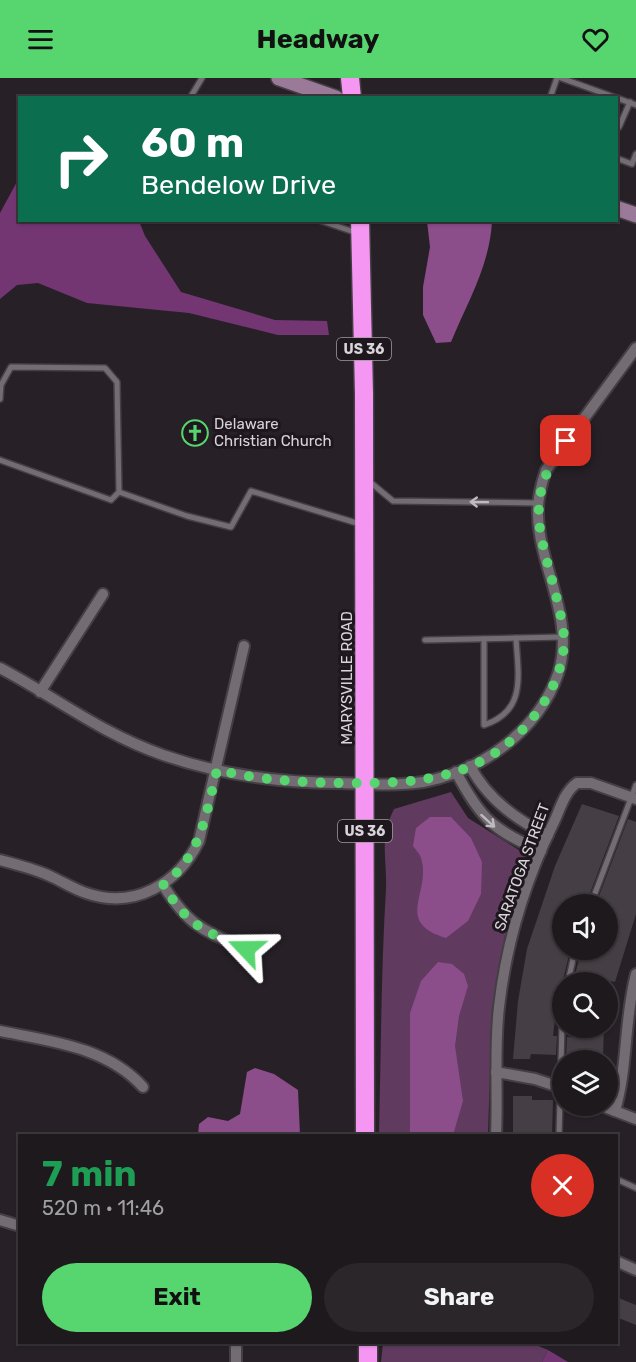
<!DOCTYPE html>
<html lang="en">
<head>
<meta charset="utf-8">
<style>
	:root { --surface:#1d191d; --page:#2a262a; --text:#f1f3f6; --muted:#a0a0a4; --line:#3b383b; --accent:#57d670 }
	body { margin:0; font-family:Rubik,sans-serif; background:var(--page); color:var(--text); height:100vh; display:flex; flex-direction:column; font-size:22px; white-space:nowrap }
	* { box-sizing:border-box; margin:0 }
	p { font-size:20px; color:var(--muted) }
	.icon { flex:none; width:33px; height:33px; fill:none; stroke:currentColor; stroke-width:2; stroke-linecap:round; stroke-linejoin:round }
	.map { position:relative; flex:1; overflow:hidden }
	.drawer { position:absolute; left:18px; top:1056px; width:600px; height:210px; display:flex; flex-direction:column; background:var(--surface); border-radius:0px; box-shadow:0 2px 4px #0004,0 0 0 2px var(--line) }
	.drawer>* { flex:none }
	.top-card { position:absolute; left:18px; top:18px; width:600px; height:126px; border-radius:0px; box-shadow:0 2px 4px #0004,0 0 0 2px var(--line); background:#0b6e4f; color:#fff; overflow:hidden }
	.tools { position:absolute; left:552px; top:816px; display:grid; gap:12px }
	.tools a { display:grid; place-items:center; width:66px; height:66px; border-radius:50%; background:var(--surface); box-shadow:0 2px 4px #0004,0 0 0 2px var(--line); font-size:30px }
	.pin { position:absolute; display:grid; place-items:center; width:51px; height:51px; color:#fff; margin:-26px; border-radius:12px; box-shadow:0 3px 9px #0006 }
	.me { position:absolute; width:66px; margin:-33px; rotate:293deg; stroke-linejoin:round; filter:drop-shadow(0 0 4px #0008) }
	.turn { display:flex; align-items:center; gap:21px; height:126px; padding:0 24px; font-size:27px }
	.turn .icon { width:78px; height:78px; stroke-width:2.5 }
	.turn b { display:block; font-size:42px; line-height:51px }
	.round { display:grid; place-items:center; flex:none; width:63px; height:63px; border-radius:32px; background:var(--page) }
	.head { display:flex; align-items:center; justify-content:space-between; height:102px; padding:0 24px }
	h1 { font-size:36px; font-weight:700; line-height:45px; color:#1e9e55 }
	.action { display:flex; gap:12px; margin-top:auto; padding:12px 24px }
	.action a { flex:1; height:69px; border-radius:36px; background:var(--accent); color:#111; font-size:24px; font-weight:700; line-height:69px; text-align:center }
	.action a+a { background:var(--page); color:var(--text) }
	header { display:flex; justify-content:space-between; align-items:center; height:78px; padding:0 24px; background:var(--accent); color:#111; font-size:27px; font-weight:700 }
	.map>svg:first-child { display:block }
</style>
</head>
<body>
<header><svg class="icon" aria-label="menu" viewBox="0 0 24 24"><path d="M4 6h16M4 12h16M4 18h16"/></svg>Headway<svg class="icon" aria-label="heart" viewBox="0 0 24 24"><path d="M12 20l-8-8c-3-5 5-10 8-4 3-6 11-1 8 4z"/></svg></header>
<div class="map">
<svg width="636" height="1284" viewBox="0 0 636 1284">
	<rect width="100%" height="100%" fill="#272127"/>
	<g fill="#603a5f">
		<path d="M451,714L468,740L530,779L507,853L492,930L488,1057L379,1058C381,975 381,893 386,811C387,779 379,761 394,731Z"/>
		<polygon points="531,1265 548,1272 542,1284 381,1284 383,1265"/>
	</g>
	<g fill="#733673">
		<polygon points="19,100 20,142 139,143 145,158 181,214 275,242 327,243 329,257 278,257 189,235 87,225 38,205 17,207 0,221 0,135"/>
		<polygon points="548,1272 568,1284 542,1284"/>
	</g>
	<g fill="#8c4d8b">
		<path d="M427,143H492C490,187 467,225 451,264L436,265L423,237V209L430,169Z"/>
		<path d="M430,739H451L471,760L482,784L481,816L468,843L446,860C393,844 432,814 421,780C420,776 415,771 413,768L416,750Z"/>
		<polygon points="438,884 452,886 464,896 468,908 459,938 455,968 463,1023 453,1057 410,1057 410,935 421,903"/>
		<polygon points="255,990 274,996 298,1012 300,1057 198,1057 199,1046 208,1039 228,1043 240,1036 247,994"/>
	</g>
	<g fill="#453e45">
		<polygon points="582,726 619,738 586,826 562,826 556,854 562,856 562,875 569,877 556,931 553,958 557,958 556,977 531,976 530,981 513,981 518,923 527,871 555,788"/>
		<polygon points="628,741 636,744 636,836 615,904 586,897 584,904 573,904 580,878 596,882 599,872 608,872 608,826 596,826"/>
		<polygon points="587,950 604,950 603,978 576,977 576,982 566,982 567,959 586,960"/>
		<polygon points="513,1018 532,1018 532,1022 553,1022 552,1058 513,1058"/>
		<polygon points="616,1219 636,1227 636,1247 616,1239"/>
	</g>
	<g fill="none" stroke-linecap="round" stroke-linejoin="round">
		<g stroke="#443f44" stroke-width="8">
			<g id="lane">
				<polyline points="561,0 636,27"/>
				<polyline points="190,20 202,0"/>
				<polyline points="550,20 557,0"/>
				<polyline points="619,49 630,24"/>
				<polyline points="616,80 632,86 636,76"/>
				<polyline points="319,142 357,155"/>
				<polyline points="0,321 1,307 11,289 105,290 117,304 119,414 111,422 0,382"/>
				<polyline points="370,404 393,423 538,425"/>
				<polyline points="119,414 187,438 231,449 251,413 360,446"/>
				<path d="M484,561V647C527,633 518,597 516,560"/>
				<polyline points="425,562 562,559"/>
				<polyline points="591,826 636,707"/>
				<polyline points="568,904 575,872"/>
				<polyline points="559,1058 562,948"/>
				<polyline points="616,1101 636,1110"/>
			</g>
		</g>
		<g stroke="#443f44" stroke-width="14">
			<g id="street">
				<path d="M0,590C57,620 100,655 163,677C221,697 281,705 341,705C368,706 396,708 423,704C482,693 538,653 558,596C576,541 539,490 538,436C537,421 541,407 546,392L636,270"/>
				<polyline points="40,614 103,516"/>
				<path d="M470,688C487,720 516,742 548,757"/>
				<path d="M456,694C481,741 493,752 541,773"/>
				<path d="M0,782C18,787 36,791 52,799C63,804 74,811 86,815C134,832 178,806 199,763L244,568"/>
				<path d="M163,807C189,848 202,852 246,871"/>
				<path d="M0,953C50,963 107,969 143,1009"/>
				<polyline points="496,994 535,1001 562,1010"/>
				<polyline points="602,1028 636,1041"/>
				<path d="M615,1033C628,988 624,941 636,896"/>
				<path d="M496,1058C498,1015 494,971 499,929C506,867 525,804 552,748C560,733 563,715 577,705H591L636,721"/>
				<polyline points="0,1142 20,1148"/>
				<polyline points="616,1183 636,1192"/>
				<polyline points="236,1284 236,1264"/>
			</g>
		</g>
		<g stroke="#443f44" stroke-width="18">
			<g id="secondary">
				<polyline points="279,0 336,20"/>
				<polyline points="616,130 636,137"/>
			</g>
		</g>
		<g stroke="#443f44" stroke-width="21">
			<g id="highway">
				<polyline points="350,0 352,20"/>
				<polyline points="360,142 364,316 365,1058"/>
				<polyline points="368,1264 368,1284"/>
			</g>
		</g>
		<use href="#lane" stroke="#746c73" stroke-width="5"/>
		<use href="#street" stroke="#746c73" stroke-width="10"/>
		<use href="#secondary" stroke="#9a7999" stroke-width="15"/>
		<use href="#highway" stroke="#f496f2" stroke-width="18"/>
	</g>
	<defs><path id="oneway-shaft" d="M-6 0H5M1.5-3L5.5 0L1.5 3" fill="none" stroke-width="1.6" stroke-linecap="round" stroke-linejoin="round" transform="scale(1.5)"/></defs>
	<g stroke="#bfbabf">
		<use href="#oneway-shaft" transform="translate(479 424) rotate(-179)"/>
		<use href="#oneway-shaft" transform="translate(488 743) rotate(42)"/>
	</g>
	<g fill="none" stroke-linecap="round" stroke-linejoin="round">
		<path stroke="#57d670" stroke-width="10" stroke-dasharray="0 18" d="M246,871C203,852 189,849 163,807C201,778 206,736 217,692C260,702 303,705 347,705C421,706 486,701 535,637C551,616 564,590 564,562C564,548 559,531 556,517C540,454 523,421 566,363"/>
	</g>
	<defs>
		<g id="church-ring" transform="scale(1.35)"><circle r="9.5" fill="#1e181e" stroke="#57d670" stroke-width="1.5"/><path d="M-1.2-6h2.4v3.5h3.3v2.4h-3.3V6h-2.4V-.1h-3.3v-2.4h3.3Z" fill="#57d670"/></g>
	</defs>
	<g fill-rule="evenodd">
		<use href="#church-ring" x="195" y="355"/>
	</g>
	<g text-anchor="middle" stroke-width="6" stroke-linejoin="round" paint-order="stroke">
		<g fill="#1e181e" stroke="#a09ca0" stroke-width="1.5">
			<rect x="337" y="260" width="54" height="22" rx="4.5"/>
			<rect x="338" y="742" width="54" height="22" rx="4.5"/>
		</g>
		<g font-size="14" font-weight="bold" fill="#d8d4d8">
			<text x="364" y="276">US 36</text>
			<text x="365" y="758">US 36</text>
		</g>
		<g font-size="15" fill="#d8d4d8" stroke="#1e181e" text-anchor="start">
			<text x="214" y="351">Delaware<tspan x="214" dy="17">Christian Church</tspan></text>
		</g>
		<g font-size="15" fill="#d8d4d8" stroke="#1e181e">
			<text transform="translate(347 600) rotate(-90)" y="5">MARYSVILLE ROAD</text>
			<text transform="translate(522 789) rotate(-70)" y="5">SARATOGA STREET</text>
		</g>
	</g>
</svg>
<div class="tools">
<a><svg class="icon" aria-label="sound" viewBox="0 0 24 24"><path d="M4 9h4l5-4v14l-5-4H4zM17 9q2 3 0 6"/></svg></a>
<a><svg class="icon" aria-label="search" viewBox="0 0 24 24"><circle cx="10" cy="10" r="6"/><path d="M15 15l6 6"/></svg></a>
<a><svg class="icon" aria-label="layers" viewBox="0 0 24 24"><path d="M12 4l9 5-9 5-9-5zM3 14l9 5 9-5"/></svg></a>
</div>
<div class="pin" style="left:566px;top:363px;background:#d93025"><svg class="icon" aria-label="arrive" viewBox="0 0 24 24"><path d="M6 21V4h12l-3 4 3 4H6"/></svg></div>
<svg class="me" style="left:246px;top:871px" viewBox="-20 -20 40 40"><path d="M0-17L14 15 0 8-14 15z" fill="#57d670" stroke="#fff" stroke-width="4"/></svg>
<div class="top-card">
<div class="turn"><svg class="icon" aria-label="right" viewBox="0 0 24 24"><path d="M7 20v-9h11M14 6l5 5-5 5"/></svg><div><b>60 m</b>Bendelow Drive</div></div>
</div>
<section class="drawer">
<div class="head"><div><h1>7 min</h1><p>520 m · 11:46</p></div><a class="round" style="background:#d93025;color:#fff"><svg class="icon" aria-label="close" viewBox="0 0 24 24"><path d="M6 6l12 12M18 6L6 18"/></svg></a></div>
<div class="action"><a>Exit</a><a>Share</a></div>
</section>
</div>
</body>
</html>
